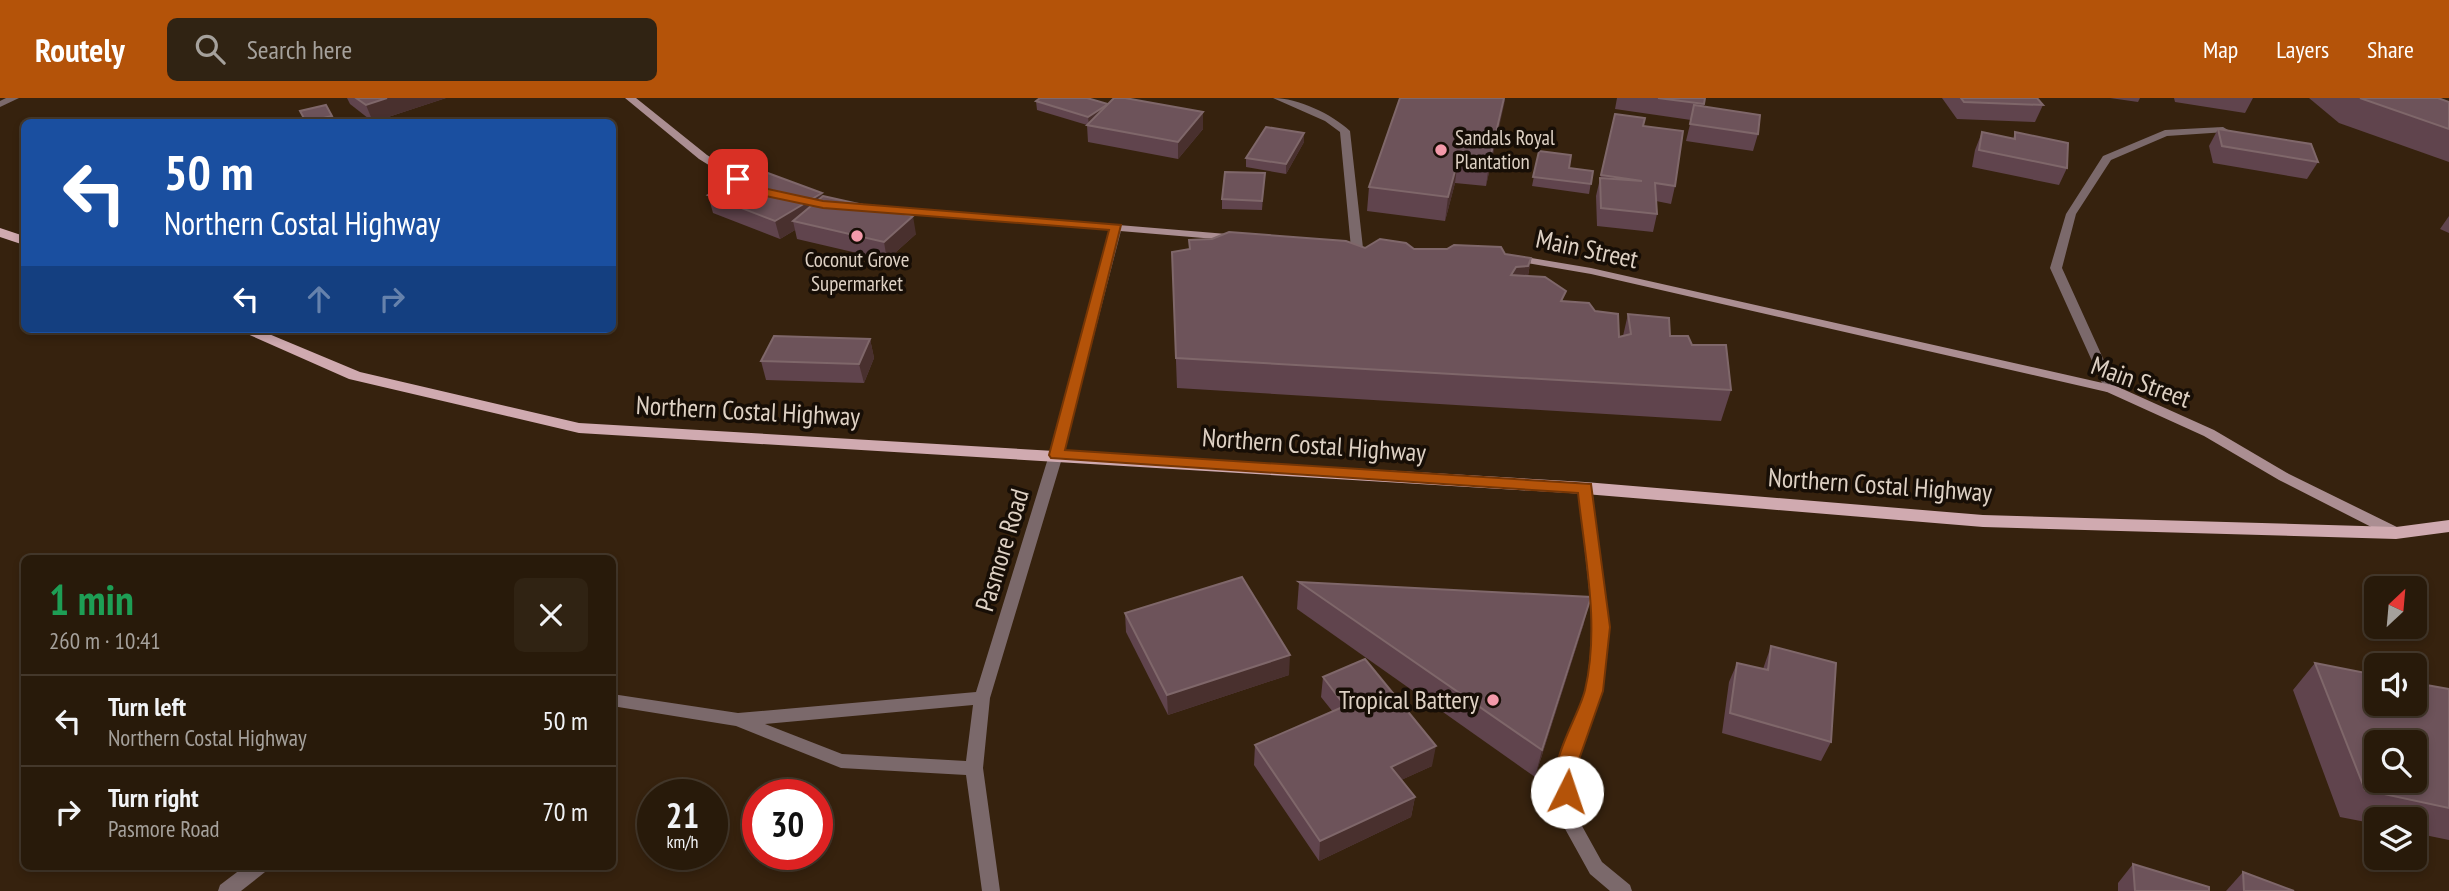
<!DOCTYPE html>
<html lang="en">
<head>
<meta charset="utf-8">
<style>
	:root { --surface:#281a0a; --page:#302313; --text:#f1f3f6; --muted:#a5a19c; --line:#44382b; --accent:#b45309 }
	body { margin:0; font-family:"PT Sans Narrow",sans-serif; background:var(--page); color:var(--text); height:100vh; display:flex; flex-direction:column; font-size:26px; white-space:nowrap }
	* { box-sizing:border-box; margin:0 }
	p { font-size:23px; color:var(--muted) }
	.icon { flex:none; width:38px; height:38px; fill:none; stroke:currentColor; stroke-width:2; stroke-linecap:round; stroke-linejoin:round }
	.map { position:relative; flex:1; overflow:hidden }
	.side { position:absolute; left:21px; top:457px; width:595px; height:315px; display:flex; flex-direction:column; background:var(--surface); border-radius:10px; box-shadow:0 4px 10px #0003,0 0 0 2px var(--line) }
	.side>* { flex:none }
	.top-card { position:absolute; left:21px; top:21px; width:595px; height:214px; border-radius:10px; box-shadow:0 4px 10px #0003,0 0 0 2px var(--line); background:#1a4fa0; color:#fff; overflow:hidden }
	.needle { width:46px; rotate:26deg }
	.fabs { position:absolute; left:2364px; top:478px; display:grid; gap:14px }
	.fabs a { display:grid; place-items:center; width:63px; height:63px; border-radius:10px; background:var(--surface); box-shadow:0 4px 10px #0003,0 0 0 2px var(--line); font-size:35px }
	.speed { position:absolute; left:637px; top:681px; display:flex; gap:14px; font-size:35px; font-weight:700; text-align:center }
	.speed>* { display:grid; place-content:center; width:91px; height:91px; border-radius:50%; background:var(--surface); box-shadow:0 4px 10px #0003,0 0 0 2px var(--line); line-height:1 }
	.speed small { font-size:18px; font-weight:400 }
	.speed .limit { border:10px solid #d22; background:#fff; color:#111 }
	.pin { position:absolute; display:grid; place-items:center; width:60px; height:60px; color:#fff; margin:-30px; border-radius:14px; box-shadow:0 4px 10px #0006 }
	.me { position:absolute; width:77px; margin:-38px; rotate:4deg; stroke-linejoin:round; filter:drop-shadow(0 0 5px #0008) }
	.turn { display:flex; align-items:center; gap:24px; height:147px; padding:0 28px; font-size:32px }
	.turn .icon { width:91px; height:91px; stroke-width:2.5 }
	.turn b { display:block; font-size:49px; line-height:60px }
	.lanes { display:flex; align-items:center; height:66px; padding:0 28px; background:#0003; justify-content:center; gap:35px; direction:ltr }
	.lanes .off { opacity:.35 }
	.round { display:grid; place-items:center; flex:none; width:74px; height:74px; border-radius:10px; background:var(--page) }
	.summary { display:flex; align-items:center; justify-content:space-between; height:119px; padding:0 28px }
	h1 { font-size:42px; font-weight:700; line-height:52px; color:#1e9e55 }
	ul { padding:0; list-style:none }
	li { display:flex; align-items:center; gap:21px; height:91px; padding:0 28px; border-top:2px solid var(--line) }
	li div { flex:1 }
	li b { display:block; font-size:26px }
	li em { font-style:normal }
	header { display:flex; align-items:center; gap:42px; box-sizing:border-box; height:98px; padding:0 35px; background:var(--accent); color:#fff }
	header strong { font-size:33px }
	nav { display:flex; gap:38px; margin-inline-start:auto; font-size:24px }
	.search { width:490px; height:63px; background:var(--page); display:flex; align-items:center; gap:18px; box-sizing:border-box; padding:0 24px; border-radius:10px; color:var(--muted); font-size:26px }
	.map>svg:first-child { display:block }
</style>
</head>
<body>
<header>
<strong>Routely</strong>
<div class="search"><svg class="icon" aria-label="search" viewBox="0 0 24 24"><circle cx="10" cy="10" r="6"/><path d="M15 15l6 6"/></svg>Search here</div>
<nav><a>Map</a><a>Layers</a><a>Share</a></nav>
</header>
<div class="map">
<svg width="2449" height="793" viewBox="0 0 2449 793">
	<rect width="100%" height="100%" fill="#36220e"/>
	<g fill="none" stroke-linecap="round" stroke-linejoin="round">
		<g fill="#7b696b" fill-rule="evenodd">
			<polygon points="6,0 19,0 0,9 0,3"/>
			<path d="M1273,0C1298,0 1332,16 1350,33L1363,150L1361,152L1357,153L1351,150L1340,34L1325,23Z"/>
			<polygon points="2223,29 2228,32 2226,34 2167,38 2111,62 2076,116 2062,170 2117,291 2116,294 2106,294 2050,170 2066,116 2103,58 2165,32"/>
		</g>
		<g fill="#7b696b" fill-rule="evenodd">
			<path d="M1117,126L1122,129L1063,357L990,600L983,670L1000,793H982L966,677L841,670L736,628L612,608V596L738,615L976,594L1049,357L1112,129ZM973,607L966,663L842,656L765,626Z"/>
			<polygon points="1585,385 1592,390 1609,529 1602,593 1576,667 1577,719 1602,764 1630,787 1632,793 1610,793 1590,776 1559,720 1558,667 1586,593 1593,529 1578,390"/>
			<polygon points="245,768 268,768 265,774 241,793 218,793 220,787"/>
		</g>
		<g fill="#ab8e92" fill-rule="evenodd">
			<polygon points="625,0 636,0 707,57 758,90 757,92 749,92 699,61"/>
			<polygon points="851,105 1239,137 1245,140 1239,143 847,110 847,106"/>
			<polygon points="1514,157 1591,170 2116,288 2214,332 2289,376 2401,431 2403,435 2401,439 2391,439 2279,382 2204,338 2107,294 1591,176 1510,162 1510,158"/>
		</g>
		<g fill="#d0aab0" fill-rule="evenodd">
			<polygon points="0,130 24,138 24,147 0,139"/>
			<polygon points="236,231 257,231 360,274 579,325 1585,384 1983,417 2396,429 2449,422 2449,434 2396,441 1983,429 1585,396 579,335 349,281"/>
		</g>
	</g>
	<g fill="#60444d">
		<polygon points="347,0 446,0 373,24 350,6"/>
		<polygon points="1505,0 1486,88 1455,85 1445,123 1367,113 1369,89"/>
		<polygon points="1617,0 1705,0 1704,8 1758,36 1753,53 1686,43 1691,22 1615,11"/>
		<polygon points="1942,0 2037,0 2043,7 2035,24 1957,21"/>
		<polygon points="2110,0 2140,0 2138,4"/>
		<polygon points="2174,0 2253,0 2245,15 2175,4"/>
		<polygon points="2309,0 2438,0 2449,4 2449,64 2339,25"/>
		<polygon points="1036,3 1107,6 1203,31 1178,61 1088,44 1087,27 1037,12"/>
		<polygon points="1615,16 1643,28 1675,88 1671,106 1656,103 1657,116 1653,134 1597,128 1596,98"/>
		<polygon points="2218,31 2318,64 2307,81 2213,65 2209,48"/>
		<polygon points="1982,34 2013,41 2015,34 2067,70 2059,87 1972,69 1975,52"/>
		<polygon points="1304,35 1304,44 1286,76 1246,69 1246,60"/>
		<polygon points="1539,53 1569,70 1593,73 1589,96 1532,88"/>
		<polygon points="1264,84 1262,112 1222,111 1222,101"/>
		<polygon points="708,97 823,98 916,136 887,162 797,141 795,132 780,141 713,115"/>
		<polygon points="2449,118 2449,135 2440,131"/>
		<polygon points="1365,150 1414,151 1505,156 1531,160 1528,178 1564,203 1595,213 1619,239 1623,238 1628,216 1670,238 1692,247 1731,292 1721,323 1177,290 1172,154"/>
		<polygon points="870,241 874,260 864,285 766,282 761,263"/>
		<polygon points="1299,484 1584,525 1535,679 1297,511"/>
		<polygon points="1125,515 1289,577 1168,617 1126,534"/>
		<polygon points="1771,548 1831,644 1821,663 1722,635 1729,584 1737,565 1763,571"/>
		<polygon points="2315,565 2449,591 2449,742 2415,735 2415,721 2376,721 2376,726 2340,719 2293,592"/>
		<polygon points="1323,579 1432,668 1401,682 1415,699 1411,719 1319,763 1254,667 1255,647 1333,614 1321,599"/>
		<polygon points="2133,766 2209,793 2118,793 2118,785"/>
		<polygon points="2243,774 2294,793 2226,793"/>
	</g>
	<g fill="#49302e">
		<polygon points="387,0 446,0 373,24 366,7"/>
		<polygon points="1504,0 1505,0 1505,3 1486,88 1489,65"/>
		<polygon points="1108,6 1089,28 1088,19"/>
		<polygon points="1203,14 1203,31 1178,61 1178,44"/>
		<polygon points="332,18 335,24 306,24"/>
		<polygon points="1304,35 1304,44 1286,76 1286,66"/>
		<polygon points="1458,62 1455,85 1445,123 1448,99"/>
		<polygon points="822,95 826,112 793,123 795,132 780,141 775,123"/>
		<polygon points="913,118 916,136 887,162 884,144"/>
		<polygon points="1531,160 1526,189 1511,177 1516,169"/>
		<polygon points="870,241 874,260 864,285 859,266"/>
		<polygon points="1591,499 1584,525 1535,679 1542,652"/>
		<polygon points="1290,557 1289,577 1168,617 1167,597"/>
		<polygon points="1436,648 1432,668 1388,688 1391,669"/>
		<polygon points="1415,699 1411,719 1319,763 1320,743"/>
	</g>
	<g fill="#6d535a" stroke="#7f676a" stroke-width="2" fill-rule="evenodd">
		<polygon points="356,0 387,0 366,7"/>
		<polygon points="1040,0 1087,0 1108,6 1088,19 1036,3"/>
		<polygon points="1114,0 1125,0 1203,14 1178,44 1087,27"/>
		<polygon points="1400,0 1504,0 1489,65 1458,62 1448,99 1369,89"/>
		<polygon points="1658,0 1705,0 1704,6"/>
		<polygon points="1961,0 2037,0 2043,7 1964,4"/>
		<polygon points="2360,0 2438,0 2449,4 2449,31"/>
		<polygon points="326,7 332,18 306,24 300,13"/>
		<polygon points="1694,7 1760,17 1758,36 1690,26"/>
		<polygon points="1615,16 1645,20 1643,28 1683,33 1675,88 1655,85 1657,116 1601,110 1600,80 1642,83 1601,77"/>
		<polygon points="1266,29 1304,35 1286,66 1246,60"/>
		<polygon points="2218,31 2311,46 2318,64 2222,48"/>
		<polygon points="1982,34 2015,41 2015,34 2068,45 2067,70 1979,52"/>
		<polygon points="1539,53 1571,57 1569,70 1593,73 1591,86 1533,79"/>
		<polygon points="757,71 822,95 775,123 708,97"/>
		<polygon points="1225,74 1265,75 1262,103 1222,101"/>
		<polygon points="823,98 913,118 884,144 793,123"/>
		<polygon points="1229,134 1346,143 1365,150 1380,141 1406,145 1414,151 1447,151 1454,147 1501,149 1505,156 1531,160 1528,168 1516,169 1511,177 1545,179 1566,193 1561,203 1589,205 1595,213 1618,216 1619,239 1631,236 1628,216 1669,220 1670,238 1688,238 1692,247 1726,247 1731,292 1176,260 1172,154 1190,151 1189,142 1212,141"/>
		<polygon points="774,238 870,241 859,266 761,263"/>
		<polygon points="1242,479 1290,557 1167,597 1125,515"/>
		<polygon points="1299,484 1591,499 1542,652"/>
		<polygon points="1771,548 1836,565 1831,644 1730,615 1737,565 1768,572"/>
		<polygon points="1365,561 1436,648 1391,669 1415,699 1320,743 1255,647 1345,608 1323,579"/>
		<path d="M2315,565L2376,577V606H2415V585L2449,591V710L2365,692ZM2376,644H2415V682H2376Z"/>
		<polygon points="2133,766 2209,789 2209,793 2135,793"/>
		<polygon points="2243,774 2294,793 2244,793"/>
	</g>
	<path fill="#b45309" stroke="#753606" stroke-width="2" d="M738,78L759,89L823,103L1121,127L1065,352L1591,386L1610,529L1603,593L1577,667V694L1574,700H1560C1544,666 1577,624 1585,592C1600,528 1585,460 1578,395L1051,360L1049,357L1109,132L823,110L751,95L734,84L732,81Z"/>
	<g fill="#f39aaa" stroke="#170e06" stroke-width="2.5">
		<circle cx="1441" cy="52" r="7"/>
		<circle cx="857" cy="138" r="7"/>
		<circle cx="1493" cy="602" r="7"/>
	</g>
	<g text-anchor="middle" stroke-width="7" stroke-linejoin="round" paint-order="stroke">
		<g font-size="21" fill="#ded1c4" stroke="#170e06" text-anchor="start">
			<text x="1455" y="47">Sandals Royal<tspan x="1455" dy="24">Plantation</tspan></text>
			<text x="857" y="169" text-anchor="middle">Coconut Grove<tspan x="857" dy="24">Supermarket</tspan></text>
		</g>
		<g font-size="26" fill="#ded1c4" stroke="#170e06">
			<text transform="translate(1587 151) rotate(12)" y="9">Main Street</text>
			<text transform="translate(2141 284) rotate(20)" y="9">Main Street</text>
			<text transform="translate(748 313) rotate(3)" y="9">Northern Costal Highway</text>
			<text transform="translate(1314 347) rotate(4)" y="9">Northern Costal Highway</text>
			<text transform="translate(1880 387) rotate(4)" y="9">Northern Costal Highway</text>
			<text transform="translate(1002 452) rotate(-73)" y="9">Pasmore Road</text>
		</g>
		<g font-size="26" fill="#ded1c4" stroke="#170e06" text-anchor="end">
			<text x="1479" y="611">Tropical Battery</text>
		</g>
	</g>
</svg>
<div class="fabs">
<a><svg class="needle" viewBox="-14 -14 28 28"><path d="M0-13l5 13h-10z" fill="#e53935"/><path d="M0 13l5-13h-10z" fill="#a5a19c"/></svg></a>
<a><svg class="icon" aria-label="sound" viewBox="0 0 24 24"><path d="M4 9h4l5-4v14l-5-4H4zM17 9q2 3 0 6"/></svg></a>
<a><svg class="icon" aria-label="search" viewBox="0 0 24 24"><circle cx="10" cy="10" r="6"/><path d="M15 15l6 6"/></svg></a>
<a><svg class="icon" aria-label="layers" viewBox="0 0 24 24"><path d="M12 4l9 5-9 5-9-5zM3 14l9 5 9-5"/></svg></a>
</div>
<div class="speed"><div>21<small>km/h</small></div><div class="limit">30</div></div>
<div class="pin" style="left:738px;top:81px;background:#d93025"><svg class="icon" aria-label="arrive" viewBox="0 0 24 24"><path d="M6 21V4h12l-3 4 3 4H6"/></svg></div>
<svg class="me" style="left:1567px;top:694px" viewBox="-20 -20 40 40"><circle r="19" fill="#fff"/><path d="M0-13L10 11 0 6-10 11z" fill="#b45309"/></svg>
<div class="top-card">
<div class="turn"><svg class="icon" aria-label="left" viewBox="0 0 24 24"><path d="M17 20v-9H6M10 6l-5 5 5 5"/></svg><div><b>50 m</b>Northern Costal Highway</div></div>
<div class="lanes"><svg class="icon" aria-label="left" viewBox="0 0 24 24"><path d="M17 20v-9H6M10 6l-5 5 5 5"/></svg><svg class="icon off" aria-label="ahead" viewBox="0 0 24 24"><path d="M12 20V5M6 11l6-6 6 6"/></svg><svg class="icon off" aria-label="right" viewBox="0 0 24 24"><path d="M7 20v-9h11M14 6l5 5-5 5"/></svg></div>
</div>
<section class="side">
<div class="summary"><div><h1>1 min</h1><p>260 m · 10:41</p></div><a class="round"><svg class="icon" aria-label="close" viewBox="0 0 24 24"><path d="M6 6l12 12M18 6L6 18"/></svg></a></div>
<ul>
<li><svg class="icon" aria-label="left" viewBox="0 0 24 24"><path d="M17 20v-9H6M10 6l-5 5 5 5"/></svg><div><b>Turn left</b><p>Northern Costal Highway</p></div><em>50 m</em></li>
<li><svg class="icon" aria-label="right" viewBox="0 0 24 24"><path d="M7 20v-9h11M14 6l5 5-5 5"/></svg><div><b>Turn right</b><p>Pasmore Road</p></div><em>70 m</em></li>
</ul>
</section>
</div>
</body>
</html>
